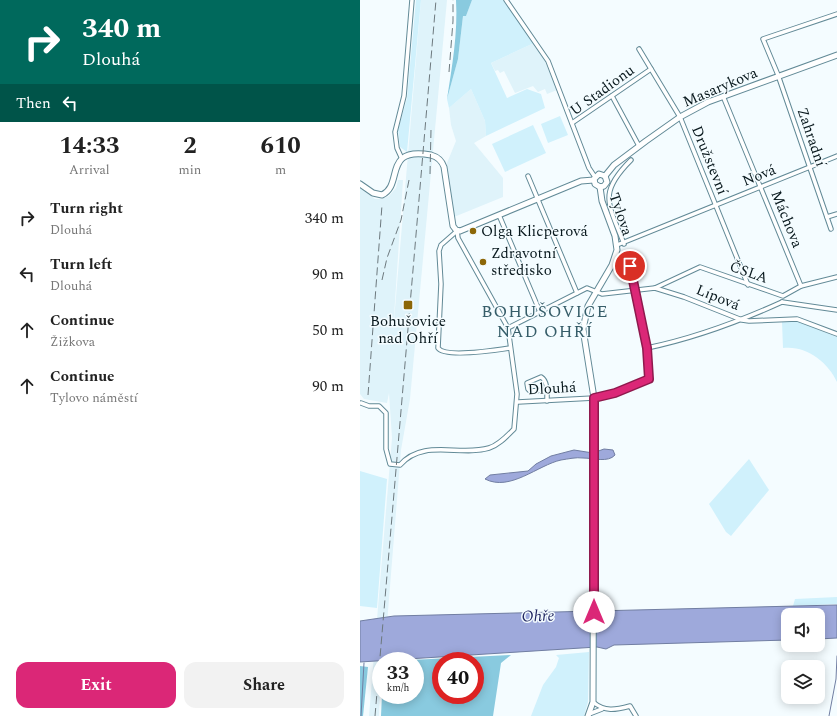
<!DOCTYPE html>
<html lang="en">
<head>
<meta charset="utf-8">
<style>
	:root { --surface:#fff; --page:#f2f2f2; --text:#222; --muted:#767676; --accent:#db2777 }
	body { margin:0; font-family:Spectral,serif; background:var(--page); color:var(--text); height:100vh; display:flex; flex-direction:column; font-size:15px; white-space:nowrap }
	* { box-sizing:border-box; margin:0 }
	p { font-size:13px; color:var(--muted) }
	.icon { flex:none; width:22px; height:22px; fill:none; stroke:currentColor; stroke-width:2; stroke-linecap:round; stroke-linejoin:round }
	.map { position:relative; flex:1; overflow:hidden }
	.sheet { display:flex; flex-direction:column; background:var(--surface); width:360px }
	.sheet>* { flex:none }
	.top-card { background:#00695c; color:#fff; overflow:hidden }
	.fabs { position:absolute; left:421px; top:608px; display:grid; gap:8px }
	.fabs a { display:grid; place-items:center; width:44px; height:44px; border-radius:8px; background:var(--surface); box-shadow:0 2px 10px #0003; font-size:20px }
	.speed { position:absolute; left:12px; top:652px; display:flex; gap:8px; font-size:20px; font-weight:700; text-align:center }
	.speed>* { display:grid; place-content:center; width:52px; height:52px; border-radius:50%; background:var(--surface); box-shadow:0 2px 10px #0003; line-height:1 }
	.speed small { font-size:10px; font-weight:400 }
	.speed .limit { border:6px solid #d22; background:#fff; color:#111 }
	.pin { position:absolute; display:grid; place-items:center; width:34px; height:34px; color:#fff; margin:-17px; border:2px solid #fff; border-radius:50%; box-shadow:0 1px 4px #0007 }
	.me { position:absolute; width:44px; margin:-22px; rotate:0deg; stroke-linejoin:round; filter:drop-shadow(0 0 3px #0008) }
	.turn { display:flex; align-items:center; gap:14px; height:84px; padding:0 16px; font-size:18px }
	.turn .icon { width:52px; height:52px; stroke-width:2.5 }
	.turn b { display:block; font-size:28px; line-height:34px }
	.then { display:flex; align-items:center; height:38px; padding:0 16px; background:#0003; gap:8px; font-size:15px }
	.eta { display:flex; justify-content:space-evenly; align-items:center; height:68px; text-align:center }
	.eta b { font-size:24px; font-weight:700; line-height:28px }
	.action { display:flex; gap:8px; margin-top:auto; padding:8px 16px }
	.action a { flex:1; height:46px; border-radius:12px; background:var(--accent); color:#fff; font-size:16px; font-weight:700; line-height:46px; text-align:center }
	.action a+a { background:var(--page); color:var(--text) }
	ul { padding:0; list-style:none }
	li { display:flex; align-items:center; gap:12px; height:56px; padding:0 16px }
	li div { flex:1 }
	li b { display:block; font-size:15px }
	li em { font-style:normal }
	main { display:flex; flex:1; min-height:0 }
	.map>svg:first-child { display:block }
</style>
</head>
<body>
<main>
<section class="sheet">
<div class="top-card">
<div class="turn"><svg class="icon" aria-label="right" viewBox="0 0 24 24"><path d="M7 20v-9h11M14 6l5 5-5 5"/></svg><div><b>340 m</b>Dlouhá</div></div>
<div class="then">Then<svg class="icon" aria-label="left" viewBox="0 0 24 24"><path d="M17 20v-9H6M10 6l-5 5 5 5"/></svg></div>
</div>
<div class="eta">
<div><b>14:33</b><p>Arrival</p></div>
<div><b>2</b><p>min</p></div>
<div><b>610</b><p>m</p></div>
</div>
<ul>
<li><svg class="icon" aria-label="right" viewBox="0 0 24 24"><path d="M7 20v-9h11M14 6l5 5-5 5"/></svg><div><b>Turn right</b><p>Dlouhá</p></div><em>340 m</em></li>
<li><svg class="icon" aria-label="left" viewBox="0 0 24 24"><path d="M17 20v-9H6M10 6l-5 5 5 5"/></svg><div><b>Turn left</b><p>Dlouhá</p></div><em>90 m</em></li>
<li><svg class="icon" aria-label="ahead" viewBox="0 0 24 24"><path d="M12 20V5M6 11l6-6 6 6"/></svg><div><b>Continue</b><p>Žižkova</p></div><em>50 m</em></li>
<li><svg class="icon" aria-label="ahead" viewBox="0 0 24 24"><path d="M12 20V5M6 11l6-6 6 6"/></svg><div><b>Continue</b><p>Tylovo náměstí</p></div><em>90 m</em></li>
</ul>
<div class="action"><a>Exit</a><a>Share</a></div>
</section>
<div class="map">
<svg width="477" height="716" viewBox="0 0 477 716">
	<rect width="100%" height="100%" fill="#f4fcff"/>
	<g fill="#dff3fa">
		<polygon points="61,0 87,0 50,399 41,450 24,661 21,661 19,716 9,716 32,438 29,393 27,403 4,399 0,394 0,188 15,199 22,199 29,196 36,188 38,180 43,180 33,332"/>
		<polygon points="174,43 183,57 197,90 187,94 185,89 178,92 173,86 155,93 144,71 140,73 138,70 135,71 131,63"/>
		<polygon points="111,89 125,121 126,136 114,143 143,178 143,197 94,217 87,163 96,141 91,125 89,108"/>
	</g>
	<g fill="#d0f1fc">
		<polygon points="56,0 61,0 47,152 40,147 38,130 47,98"/>
		<polygon points="112,0 143,0 174,43 131,63 147,98 167,89 181,94 185,108 126,136 125,121 111,89 89,108 87,99 98,59 103,16 106,16"/>
		<polygon points="200,116 208,135 188,143 181,124"/>
		<polygon points="173,125 186,153 145,172 132,144"/>
		<path d="M437,321L477,337V382C468,362 446,345 423,348L422,322Z"/>
		<polygon points="389,459 409,490 371,536 366,532 349,504"/>
		<polygon points="0,471 27,479 17,608 0,606"/>
		<polygon points="477,597 477,604 433,606 435,599"/>
		<polygon points="229,652 228,702 224,716 171,716 183,685 196,667 199,658 196,655"/>
	</g>
	<g fill="#89cadf" fill-rule="evenodd">
		<path d="M96,0H112L106,16H103L98,59L87,99C92,67 98,33 96,0Z"/>
		<path d="M151,655L141,663L133,716H21L22,695H55V661L51,660ZM81,661H115V695H81Z"/>
		<polygon points="0,666 8,667 3,716 0,716"/>
	</g>
	<g fill="#9ea9db" stroke="#717ea2">
		<path d="M244,449L253,450L255,455C248,463 233,458 223,458C216,457 208,459 201,460C178,465 150,492 125,479L130,475L168,471L176,464L191,456L214,450L233,453Z"/>
		<polygon points="477,605 477,638 458,639 458,615 428,615 428,640 254,645 246,649 237,647 0,662 0,621 34,616"/>
	</g>
	<g fill="none" stroke-linecap="round" stroke-linejoin="round">
		<g stroke="#717ea2" stroke-width="1">
			<polyline points="1,716 4,663"/>
			<polyline points="469,716 476,679 477,656"/>
		</g>
		<g stroke="#628a97" stroke-width="5.5">
			<g id="street">
				<polyline points="146,0 188,61 229,168 235,177"/>
				<polyline points="279,49 320,117 388,285"/>
				<polyline points="252,96 279,146"/>
				<polyline points="363,96 441,286"/>
				<polyline points="212,123 291,69"/>
				<polyline points="42,159 37,148 35,132 44,96 52,0"/>
				<polyline points="168,176 217,293"/>
				<polyline points="139,215 180,312"/>
				<polyline points="467,217 477,214"/>
				<polyline points="471,229 418,75 403,39 477,14"/>
				<path d="M97,231L81,245L79,251L81,284L78,348C85,358 137,350 150,348"/>
				<path d="M264,244C249,204 237,194 271,160"/>
				<polyline points="257,245 477,156"/>
				<polyline points="295,288 340,267 423,296 441,286 477,277"/>
				<polyline points="422,302 477,310"/>
				<polyline points="148,328 227,288 242,294 295,288 324,297 382,320 389,321 437,319 477,334"/>
				<path d="M287,348C335,338 378,322 422,302"/>
				<path d="M186,390L170,391L168,389L167,383L181,377C188,381 187,393 187,401"/>
				<path d="M158,402L234,398L255,393L289,379C287,337 278,296 267,256L256,255"/>
				<path d="M1,403L9,406H19L26,413V449L30,464L40,465C63,438 100,457 129,448C139,445 147,436 154,429L157,394L148,328L98,238L97,231"/>
				<path d="M233,702C245,712 255,710 270,706L276,716"/>
				<polyline points="229,714 242,709"/>
			</g>
		</g>
		<g stroke="#628a97" stroke-width="7">
			<g id="secondary">
				<polyline points="245,176 254,165 286,141 320,117 348,102 477,55"/>
				<path d="M0,184L13,193L22,195C44,185 22,146 71,155C78,157 82,161 84,167L93,226L96,230L100,231L221,181L234,180"/>
				<polyline points="240,187 235,184 234,179 239,174 245,176"/>
				<polyline points="240,187 244,186 247,182 245,176"/>
				<polyline points="228,716 233,702 234,398 223,329 228,306 252,265 257,250 255,236 242,201 240,187"/>
			</g>
		</g>
		<use href="#street" stroke="#fff" stroke-width="3.5"/>
		<use href="#secondary" stroke="#fff" stroke-width="5"/>
		<g stroke="#6d797e" stroke-width="1" stroke-dasharray="8 4" stroke-linecap="butt">
			<polyline points="89,72 93,21 93,0"/>
			<polyline points="70,174 71,130"/>
			<polyline points="22,280 27,258 41,220 49,180"/>
			<polyline points="8,395 22,205"/>
			<polyline points="15,716 76,0"/>
		</g>
	</g>
	<g fill="none" stroke-linecap="round" stroke-linejoin="round">
		<g stroke="#8e194d" stroke-width="10">
			<polyline id="route" points="234,612 234,398 255,393 289,379 287,348 270,266"/>
		</g>
		<use href="#route" stroke="#db2777" stroke-width="7"/>
	</g>
	<g fill="#8c6708" stroke="#f4fcff" stroke-width="1.5">
		<circle cx="113" cy="231" r="4"/>
		<circle cx="123" cy="262" r="4"/>
		<rect x="43" y="300" width="10" height="10" rx="2"/>
	</g>
	<g text-anchor="middle" stroke-width="3" stroke-linejoin="round" paint-order="stroke">
		<g font-size="15" fill="#08181d" stroke="#f4fcff">
			<text transform="translate(360 87) rotate(-23)" y="5">Masarykova</text>
			<text transform="translate(242 90) rotate(-36)" y="5">U Stadionu</text>
			<text transform="translate(452 137) rotate(71)" y="5">Zahradní</text>
			<text transform="translate(350 160) rotate(68)" y="5">Družstevní</text>
			<text transform="translate(399 175) rotate(-22)" y="5">Nová</text>
			<text transform="translate(261 214) rotate(71)" y="5">Tylova</text>
			<text transform="translate(427 219) rotate(68)" y="5">Máchova</text>
			<text transform="translate(389 272) rotate(19)" y="5">ČSLA</text>
			<text transform="translate(358 297) rotate(22)" y="5">Lípová</text>
			<text transform="translate(192 388) rotate(-3)" y="5">Dlouhá</text>
		</g>
		<g font-size="15" fill="#08181d" stroke="#f4fcff" text-anchor="start">
			<text x="121" y="236">Olga Klicperová</text>
			<text x="131" y="258">Zdravotní<tspan x="131" dy="17">středisko</tspan></text>
			<text x="48" y="326" text-anchor="middle">Bohušovice<tspan x="48" dy="17">nad Ohří</tspan></text>
		</g>
		<g font-size="16" font-style="italic" fill="#212661" stroke="#f4fcff">
			<text transform="translate(178 615) rotate(-2)" y="6">Ohře</text>
		</g>
		<g font-size="17" letter-spacing="1" fill="#365d69" stroke="#f4fcff">
			<text x="185" y="317">BOHUŠOVICE<tspan x="185" dy="20">NAD OHŘÍ</tspan></text>
		</g>
	</g>
</svg>
<div class="fabs">
<a><svg class="icon" aria-label="sound" viewBox="0 0 24 24"><path d="M4 9h4l5-4v14l-5-4H4zM17 9q2 3 0 6"/></svg></a>
<a><svg class="icon" aria-label="layers" viewBox="0 0 24 24"><path d="M12 4l9 5-9 5-9-5zM3 14l9 5 9-5"/></svg></a>
</div>
<div class="speed"><div>33<small>km/h</small></div><div class="limit">40</div></div>
<div class="pin" style="left:270px;top:266px;background:#d93025"><svg class="icon" aria-label="arrive" viewBox="0 0 24 24"><path d="M6 21V4h12l-3 4 3 4H6"/></svg></div>
<svg class="me" style="left:234px;top:612px" viewBox="-20 -20 40 40"><circle r="19" fill="#fff"/><path d="M0-13L10 11 0 6-10 11z" fill="#db2777"/></svg>
</div>
</main>
</body>
</html>
